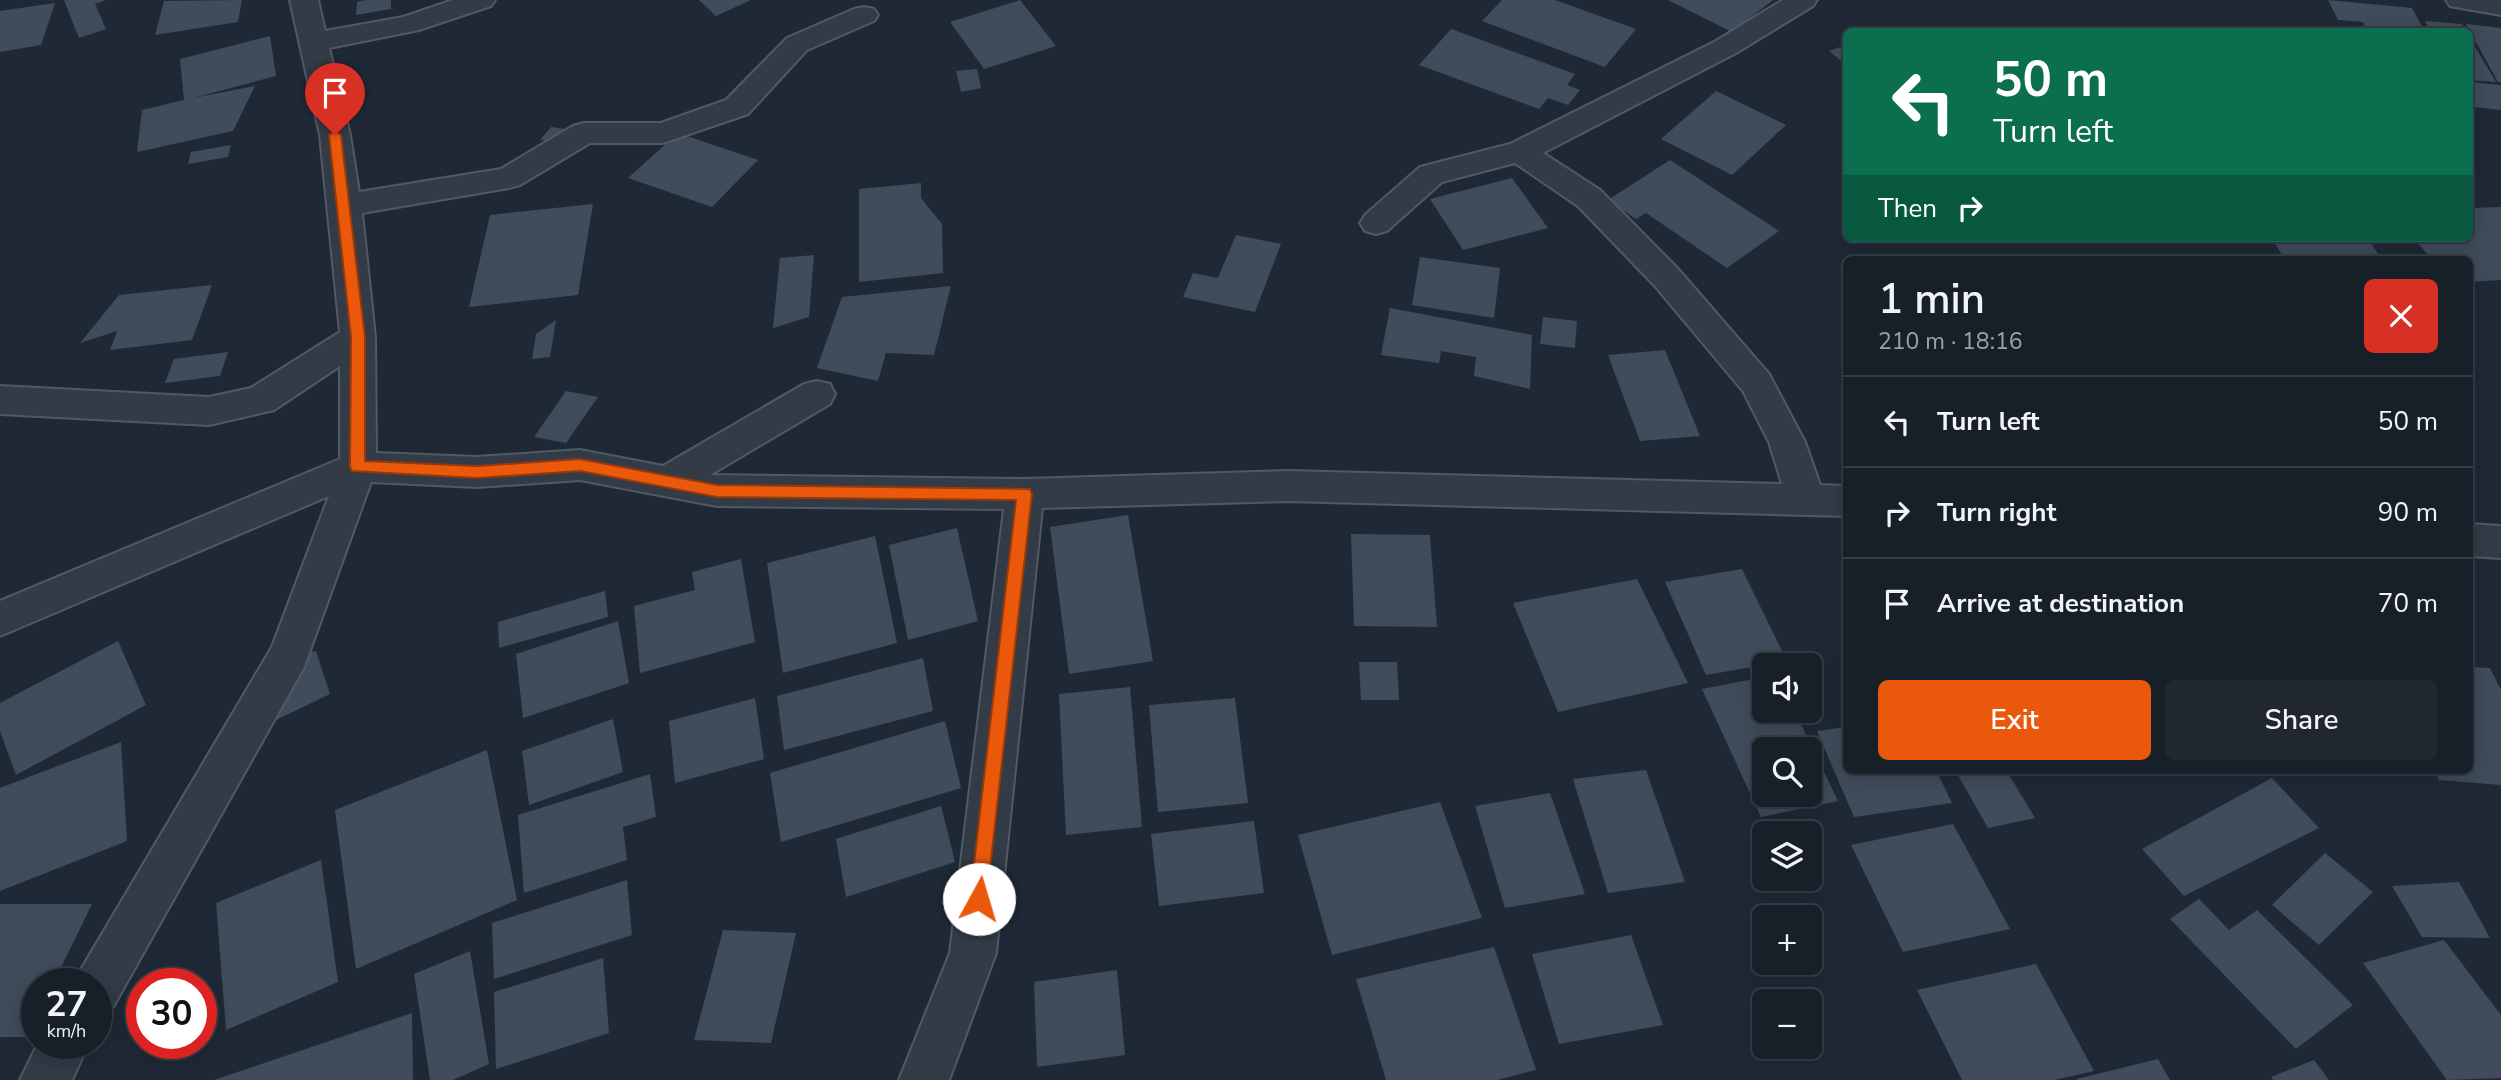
<!DOCTYPE html>
<html lang="en">
<head>
<meta charset="utf-8">
<style>
	:root { --surface:#171f28; --page:#202730; --text:#f1f3f6; --muted:#9ea2a8; --line:#363d45; --accent:#ea580c }
	body { margin:0; font-family:"Nunito Sans",sans-serif; background:var(--page); color:var(--text); height:100vh; display:flex; flex-direction:column; font-size:26px; white-space:nowrap }
	* { box-sizing:border-box; margin:0 }
	p { font-size:23px; color:var(--muted) }
	.icon { flex:none; width:38px; height:38px; fill:none; stroke:currentColor; stroke-width:2; stroke-linecap:round; stroke-linejoin:round }
	.map { position:relative; flex:1; overflow:hidden }
	.side { position:absolute; left:1843px; top:256px; width:630px; height:518px; display:flex; flex-direction:column; background:var(--surface); border-radius:10px; box-shadow:0 4px 18px #0003,0 0 0 2px var(--line) }
	.side>* { flex:none }
	.top-card { position:absolute; left:1843px; top:28px; width:630px; height:214px; border-radius:10px; box-shadow:0 4px 18px #0003,0 0 0 2px var(--line); background:#0b6e4f; color:#fff; overflow:hidden }
	.tools { position:absolute; left:1752px; top:653px; display:grid; gap:14px }
	.tools a { display:grid; place-items:center; width:70px; height:70px; border-radius:10px; background:var(--surface); box-shadow:0 4px 18px #0003,0 0 0 2px var(--line); font-size:35px }
	.speed { position:absolute; left:21px; top:968px; display:flex; gap:14px; font-size:35px; font-weight:700; text-align:center }
	.speed>* { display:grid; place-content:center; width:91px; height:91px; border-radius:50%; background:var(--surface); box-shadow:0 4px 18px #0003,0 0 0 2px var(--line); line-height:1 }
	.speed small { font-size:18px; font-weight:400 }
	.speed .limit { border:10px solid #d22; background:#fff; color:#111 }
	.pin { position:absolute; display:grid; place-items:center; width:60px; height:60px; color:#fff; margin:-72px -30px; border-radius:50% 50% 50% 0; rotate:-45deg; box-shadow:0 0 7px #0007 }
	.pin .icon { rotate:45deg }
	.me { position:absolute; width:77px; margin:-38px; rotate:6deg; stroke-linejoin:round; filter:drop-shadow(0 0 5px #0008) }
	.turn { display:flex; align-items:center; gap:24px; height:147px; padding:0 35px; font-size:32px }
	.turn .icon { width:91px; height:91px; stroke-width:2.5 }
	.turn b { display:block; font-size:49px; line-height:60px }
	.then { display:flex; align-items:center; height:66px; padding:0 35px; background:#0003; gap:14px; font-size:26px }
	.round { display:grid; place-items:center; flex:none; width:74px; height:74px; border-radius:10px; background:var(--page) }
	.headline { display:flex; align-items:center; justify-content:space-between; height:119px; padding:0 35px }
	h1 { font-size:42px; font-weight:600; line-height:52px }
	.action { display:flex; gap:14px; margin-top:auto; padding:14px 35px }
	.action a { flex:1; height:80px; border-radius:10px; background:var(--accent); color:#fff; font-size:28px; font-weight:600; line-height:80px; text-align:center }
	.action a+a { background:var(--page); color:var(--text) }
	ul { padding:0; list-style:none }
	li { display:flex; align-items:center; gap:21px; height:91px; padding:0 35px; border-top:2px solid var(--line) }
	li div { flex:1 }
	li b { display:block; font-size:26px }
	li em { font-style:normal }
	.map>svg:first-child { display:block }
</style>
</head>
<body>
<div class="map">
<svg width="2501" height="1080" viewBox="0 0 2501 1080">
	<rect width="100%" height="100%" fill="#1f2936"/>
	<g fill="#404c5b" fill-rule="evenodd">
		<polygon points="64,0 106,0 95,4 106,29 79,38"/>
		<polygon points="242,0 238,22 155,35 164,1"/>
		<polygon points="366,0 391,0 391,9 356,15 357,2"/>
		<polygon points="699,0 751,0 716,16"/>
		<polygon points="1020,0 1056,46 984,69 950,22"/>
		<polygon points="1502,0 1555,0 1636,29 1605,67 1482,21"/>
		<polygon points="1668,0 1773,0 1732,32"/>
		<polygon points="2328,0 2412,8 2425,32 2368,32 2363,22 2338,20"/>
		<polygon points="55,3 41,45 0,52 0,11"/>
		<polygon points="2425,21 2462,24 2466,32 2431,32"/>
		<polygon points="2466,24 2501,28 2501,82 2498,82"/>
		<polygon points="1451,29 1575,74 1567,85 1580,90 1568,105 1548,98 1539,109 1419,65"/>
		<polygon points="270,36 276,76 193,98 255,86 233,131 137,152 142,110 184,100 180,59"/>
		<polygon points="2469,37 2496,82 2469,80"/>
		<polygon points="1846,45 1846,65 1829,51"/>
		<polygon points="977,69 981,88 961,92 956,71"/>
		<polygon points="2469,82 2501,85 2501,110 2473,107 2469,100"/>
		<polygon points="1716,91 1786,125 1732,175 1661,139"/>
		<polygon points="551,127 565,129 553,142 540,140"/>
		<polygon points="678,133 758,160 712,207 628,178"/>
		<polygon points="231,145 228,157 188,164 191,152"/>
		<polygon points="1670,160 1779,231 1727,268 1646,213 1636,219 1608,200"/>
		<polygon points="1512,178 1548,228 1463,250 1430,199"/>
		<polygon points="921,183 921,198 942,224 943,273 859,282 859,189"/>
		<polygon points="593,204 578,295 469,307 490,215"/>
		<polygon points="2501,207 2501,280 2469,282 2469,259 2432,259 2413,238 2469,238 2469,208"/>
		<polygon points="1236,235 1281,244 1255,312 1183,297 1193,273 1218,278"/>
		<polygon points="2271,238 2368,238 2381,259 2285,259"/>
		<polygon points="814,255 809,317 773,328 780,258"/>
		<polygon points="1420,257 1500,268 1494,318 1412,305"/>
		<polygon points="212,285 192,340 110,350 117,331 80,343 119,295"/>
		<polygon points="951,286 934,355 886,353 878,381 817,368 842,297"/>
		<polygon points="1390,308 1532,335 1530,389 1474,376 1476,357 1441,351 1439,363 1381,355"/>
		<polygon points="1543,317 1577,321 1575,348 1540,344"/>
		<polygon points="556,320 550,357 532,359 536,334"/>
		<polygon points="1665,350 1700,436 1640,441 1608,355"/>
		<polygon points="228,352 220,376 165,383 174,359"/>
		<polygon points="566,391 598,397 566,443 534,437"/>
		<polygon points="1128,515 1153,661 1069,674 1050,527"/>
		<polygon points="957,528 978,621 908,640 889,545"/>
		<polygon points="1351,534 1430,535 1437,627 1354,626"/>
		<polygon points="875,536 897,643 783,673 767,563"/>
		<polygon points="741,559 755,642 640,673 634,606 695,590 692,572"/>
		<polygon points="1742,569 1787,661 1706,675 1665,582"/>
		<polygon points="1637,579 1688,683 1558,712 1513,603"/>
		<polygon points="605,591 608,617 499,648 498,622"/>
		<polygon points="618,621 629,683 523,718 516,654"/>
		<polygon points="118,641 146,705 16,775 0,731 0,703"/>
		<polygon points="316,651 330,694 274,721 290,654"/>
		<polygon points="923,658 933,711 784,750 777,696"/>
		<polygon points="1359,662 1397,662 1399,700 1361,700"/>
		<polygon points="2469,667 2490,668 2501,690 2501,785 2439,780 2435,770 2469,770"/>
		<path d="M1764,677V710H1794L1838,801L1761,817L1702,689ZM1764,749H1810V794H1764Z"/>
		<polygon points="1130,687 1142,827 1066,835 1059,694"/>
		<polygon points="755,698 764,759 675,783 669,721"/>
		<polygon points="1235,698 1248,803 1158,812 1149,705"/>
		<polygon points="613,719 623,772 529,805 522,751"/>
		<polygon points="945,721 961,788 781,842 770,773"/>
		<polygon points="1846,727 1846,770 1936,770 1952,803 1854,817 1817,731"/>
		<polygon points="121,742 127,841 0,891 0,788"/>
		<polygon points="487,750 517,900 356,969 335,810"/>
		<polygon points="1646,770 1685,882 1608,893 1573,779"/>
		<polygon points="1955,770 2006,770 2035,818 1988,828"/>
		<polygon points="650,774 656,817 623,827 627,860 524,893 518,815"/>
		<polygon points="2272,778 2319,828 2184,896 2142,849"/>
		<polygon points="1550,793 1585,894 1505,908 1475,806"/>
		<polygon points="1440,802 1482,918 1332,955 1298,835"/>
		<polygon points="941,806 955,862 846,897 836,839"/>
		<polygon points="1254,821 1264,893 1159,906 1151,834"/>
		<polygon points="1953,824 2010,929 1903,952 1851,845"/>
		<polygon points="2325,853 2373,892 2319,945 2272,905"/>
		<polygon points="321,860 338,982 226,1030 216,903"/>
		<polygon points="627,880 632,935 494,979 492,923"/>
		<polygon points="2459,882 2490,938 2422,937 2392,886"/>
		<polygon points="2199,899 2229,930 2257,910 2353,1005 2296,1049 2170,919"/>
		<polygon points="0,904 92,904 53,984 37,984 37,1016 26,1037 0,1037"/>
		<polygon points="723,930 796,933 771,1043 694,1040"/>
		<polygon points="1631,935 1663,1025 1559,1044 1532,954"/>
		<polygon points="2444,940 2501,1015 2501,1078 2447,1080 2363,963"/>
		<polygon points="1494,947 1536,1070 1497,1080 1386,1080 1356,979"/>
		<polygon points="470,951 489,1064 453,1080 430,1080 414,974"/>
		<polygon points="603,958 609,1033 496,1069 494,992"/>
		<polygon points="2036,964 2094,1071 2054,1080 1962,1080 1917,990"/>
		<polygon points="1117,970 1125,1055 1037,1067 1034,982"/>
		<polygon points="412,1013 413,1080 214,1080"/>
		<polygon points="2158,1059 2170,1080 2077,1080 2077,1079"/>
		<polygon points="2314,1060 2329,1080 2273,1080 2271,1077"/>
	</g>
	<g fill="none" stroke-linecap="round" stroke-linejoin="round">
		<g stroke="#505965" stroke-width="4">
			<g id="street">
				<polygon points="290,0 318,0 325,31 403,17 453,0 495,0 491,6 419,30 329,48 350,135 359,192 501,169 573,126 584,123 661,123 726,100 787,38 854,9 864,7 874,9 878,15 874,21 807,50 748,114 663,143 590,143 520,185 509,188 362,213 375,337 376,453 477,457 580,450 663,466 804,384 817,381 830,384 835,394 830,404 710,475 1025,479 1288,471 1782,484 1769,442 1743,391 1655,286 1578,206 1515,163 1442,182 1387,231 1376,234 1365,231 1360,223 1365,215 1420,167 1510,144 1716,41 1783,0 1817,0 1813,6 1736,53 1543,153 1600,190 1679,270 1769,374 1805,442 1820,485 1846,486 1846,516 1288,501 1042,508 996,953 949,1080 899,1080 950,953 1004,509 717,506 580,480 477,487 371,482 304,667 113,1007 96,1014 96,984 75,984 79,973 272,647 329,496 0,636 0,601 340,459 340,366 274,410 209,425 0,414 0,386 209,397 251,388 340,332 320,135"/>
				<polygon points="2446,0 2501,0 2501,15 2450,6"/>
				<polygon points="2469,524 2501,526 2501,558 2469,556"/>
				<polygon points="38,1043 89,1043 72,1080 20,1080"/>
			</g>
		</g>
		<use href="#street" fill="#323b46" fill-rule="evenodd"/>
	</g>
	<polygon fill="#ea580c" stroke="#983908" stroke-width="2" points="335,131 341,135 365,337 365,461 477,466 580,459 717,485 1030,489 1032,494 986,905 979,908 972,905 970,899 1016,500 717,497 580,471 477,478 352,471 350,467 351,337 329,135"/>
</svg>
<div class="tools">
<a><svg class="icon" aria-label="sound" viewBox="0 0 24 24"><path d="M4 9h4l5-4v14l-5-4H4zM17 9q2 3 0 6"/></svg></a>
<a><svg class="icon" aria-label="search" viewBox="0 0 24 24"><circle cx="10" cy="10" r="6"/><path d="M15 15l6 6"/></svg></a>
<a><svg class="icon" aria-label="layers" viewBox="0 0 24 24"><path d="M12 4l9 5-9 5-9-5zM3 14l9 5 9-5"/></svg></a>
<a>+</a>
<a>−</a>
</div>
<div class="speed"><div>27<small>km/h</small></div><div class="limit">30</div></div>
<div class="pin" style="left:335px;top:135px;background:#d93025"><svg class="icon" aria-label="arrive" viewBox="0 0 24 24"><path d="M6 21V4h12l-3 4 3 4H6"/></svg></div>
<svg class="me" style="left:979px;top:899px" viewBox="-20 -20 40 40"><circle r="19" fill="#fff"/><path d="M0-13L10 11 0 6-10 11z" fill="#ea580c"/></svg>
<div class="top-card">
<div class="turn"><svg class="icon" aria-label="left" viewBox="0 0 24 24"><path d="M17 20v-9H6M10 6l-5 5 5 5"/></svg><div><b>50 m</b>Turn left</div></div>
<div class="then">Then<svg class="icon" aria-label="right" viewBox="0 0 24 24"><path d="M7 20v-9h11M14 6l5 5-5 5"/></svg></div>
</div>
<section class="side">
<div class="headline"><div><h1>1 min</h1><p>210 m · 18:16</p></div><a class="round" style="background:#d93025;color:#fff"><svg class="icon" aria-label="close" viewBox="0 0 24 24"><path d="M6 6l12 12M18 6L6 18"/></svg></a></div>
<ul>
<li><svg class="icon" aria-label="left" viewBox="0 0 24 24"><path d="M17 20v-9H6M10 6l-5 5 5 5"/></svg><div><b>Turn left</b></div><em>50 m</em></li>
<li><svg class="icon" aria-label="right" viewBox="0 0 24 24"><path d="M7 20v-9h11M14 6l5 5-5 5"/></svg><div><b>Turn right</b></div><em>90 m</em></li>
<li><svg class="icon" aria-label="arrive" viewBox="0 0 24 24"><path d="M6 21V4h12l-3 4 3 4H6"/></svg><div><b>Arrive at destination</b></div><em>70 m</em></li>
</ul>
<div class="action"><a>Exit</a><a>Share</a></div>
</section>
</div>
</body>
</html>
